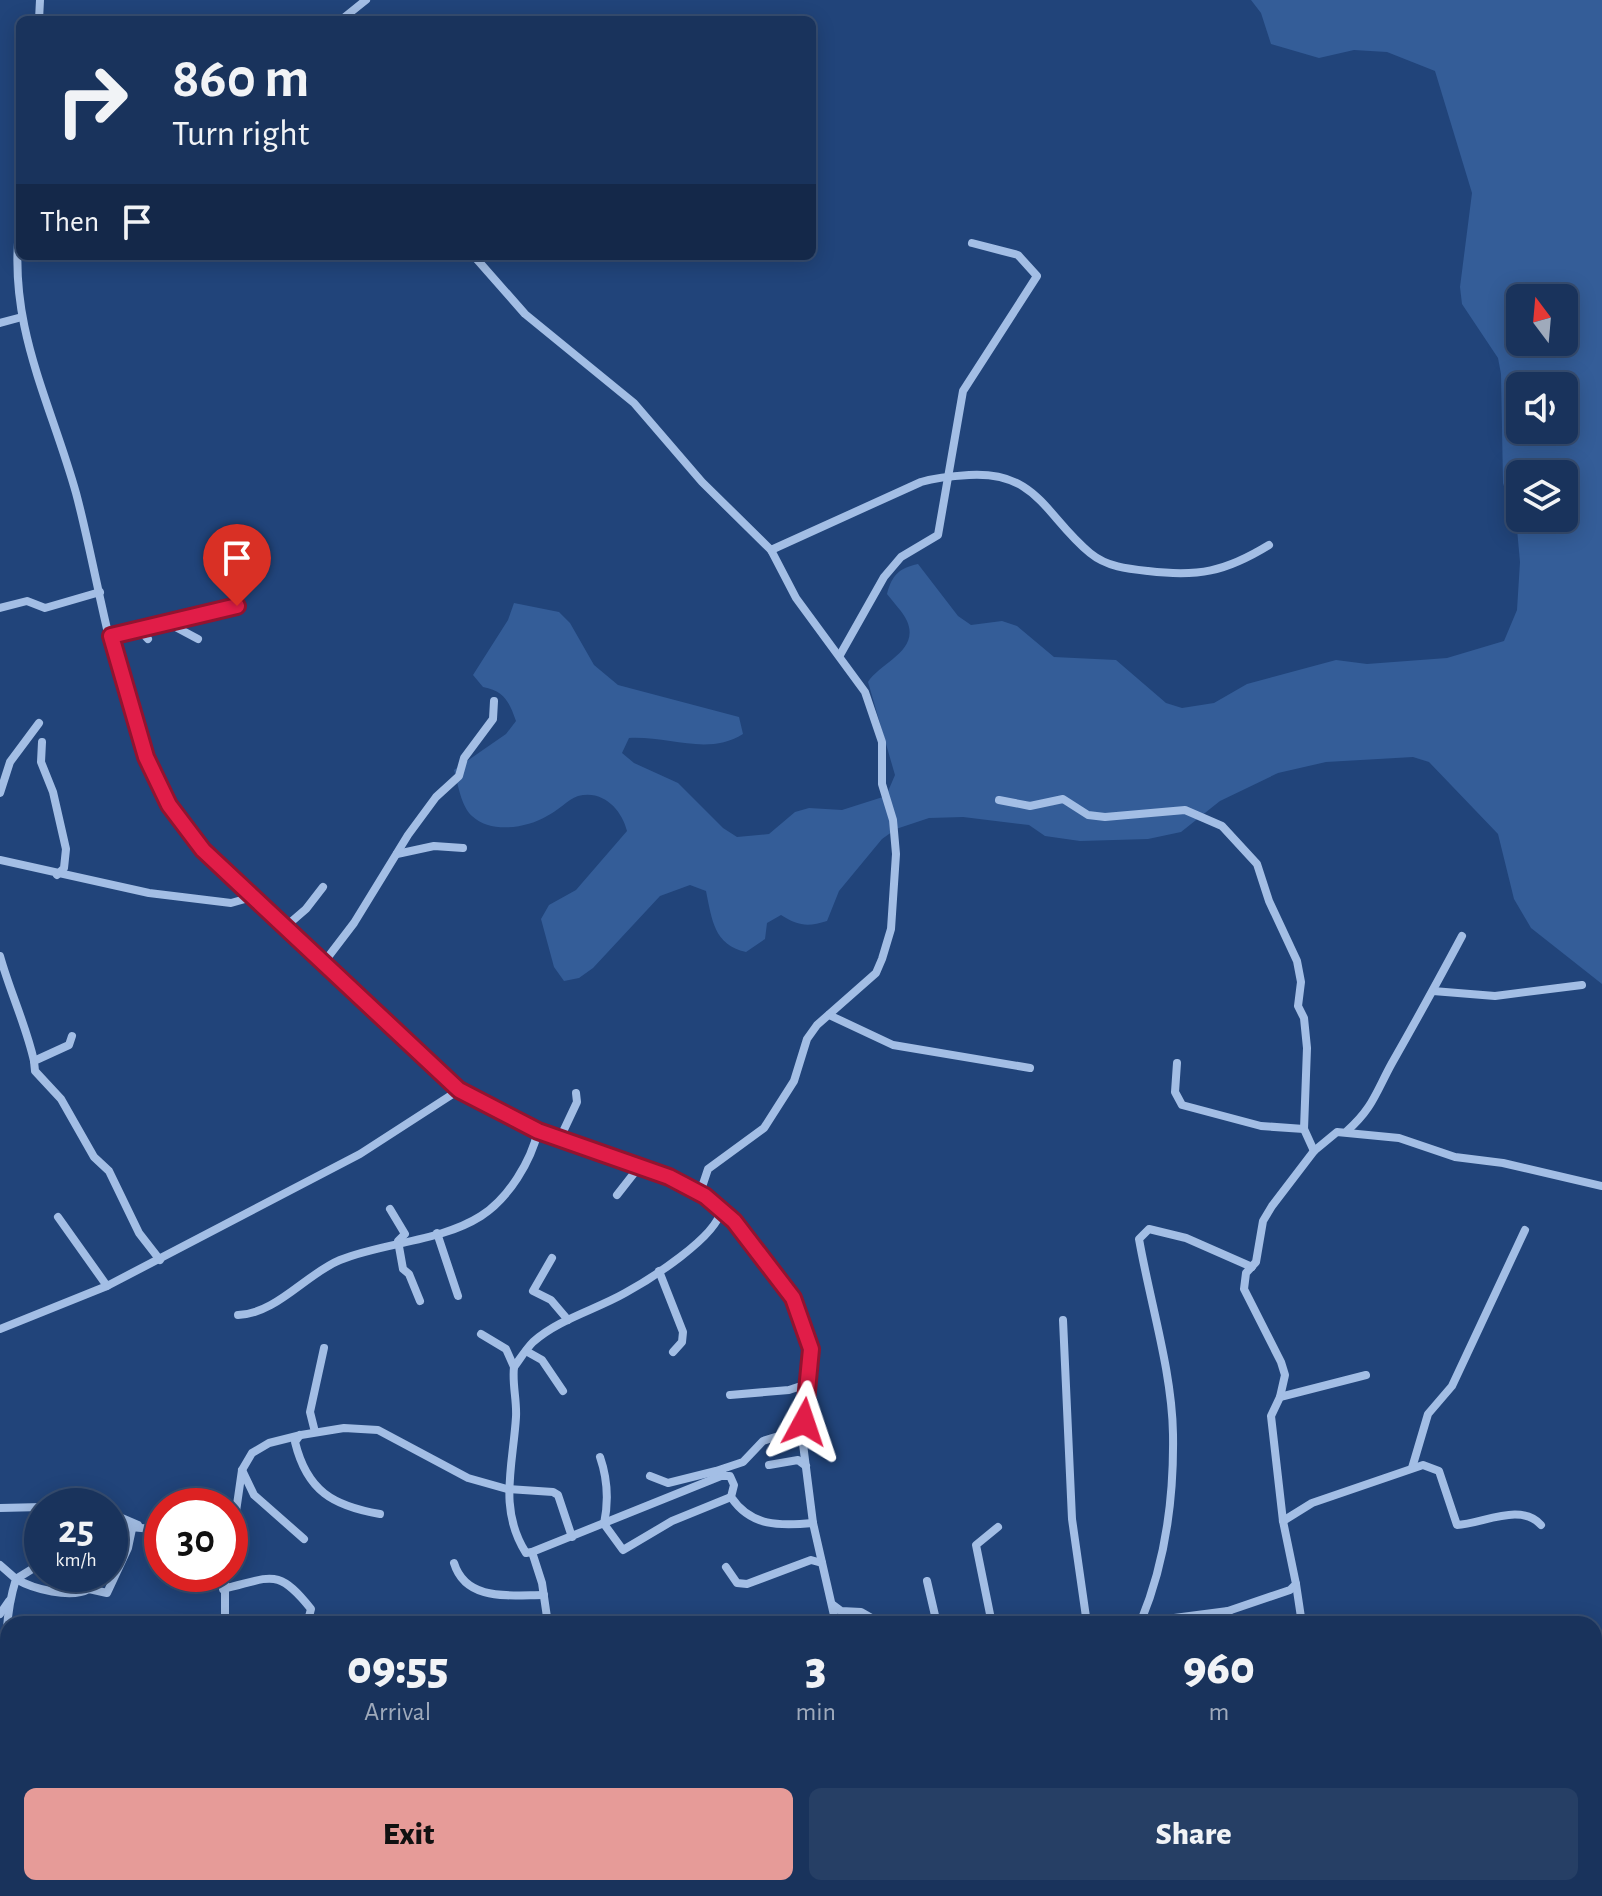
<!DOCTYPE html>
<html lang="en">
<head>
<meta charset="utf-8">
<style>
	:root { --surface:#19335c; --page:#263f65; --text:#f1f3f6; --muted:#9faabb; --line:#374e72; --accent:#e69b98 }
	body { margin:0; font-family:"Alegreya Sans",sans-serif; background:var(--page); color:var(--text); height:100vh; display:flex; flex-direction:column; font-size:30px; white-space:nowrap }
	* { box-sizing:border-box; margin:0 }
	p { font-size:26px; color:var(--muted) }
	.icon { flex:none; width:44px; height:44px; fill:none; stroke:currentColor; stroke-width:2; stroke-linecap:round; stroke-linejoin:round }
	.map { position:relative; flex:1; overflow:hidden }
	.drawer { position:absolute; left:0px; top:1616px; width:1602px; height:280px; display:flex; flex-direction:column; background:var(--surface); border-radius:24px 24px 0 0; box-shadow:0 4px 20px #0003,0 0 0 2px var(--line) }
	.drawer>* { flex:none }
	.hud { position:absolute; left:16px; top:16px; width:800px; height:244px; border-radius:12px; box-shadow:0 4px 20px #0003,0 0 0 2px var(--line); background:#19335c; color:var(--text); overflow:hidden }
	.needle { width:52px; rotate:344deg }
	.tools { position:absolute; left:1506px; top:284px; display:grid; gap:16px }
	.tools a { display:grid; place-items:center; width:72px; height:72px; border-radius:12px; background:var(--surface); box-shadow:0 4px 20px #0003,0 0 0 2px var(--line); font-size:40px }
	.speed { position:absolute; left:24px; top:1488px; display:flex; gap:16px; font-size:40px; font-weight:700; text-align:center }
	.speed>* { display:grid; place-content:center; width:104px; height:104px; border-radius:50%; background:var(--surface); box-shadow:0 4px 20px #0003,0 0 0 2px var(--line); line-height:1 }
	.speed small { font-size:20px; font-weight:400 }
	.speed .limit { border:12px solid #d22; background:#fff; color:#111 }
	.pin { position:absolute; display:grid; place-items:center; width:68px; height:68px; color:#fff; margin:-82px -34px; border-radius:50% 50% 50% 0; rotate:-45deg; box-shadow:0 0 8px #0007 }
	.pin .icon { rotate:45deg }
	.me { position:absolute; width:88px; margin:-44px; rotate:5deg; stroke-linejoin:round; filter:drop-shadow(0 0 6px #0008) }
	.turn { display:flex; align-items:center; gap:28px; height:168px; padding:0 24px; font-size:36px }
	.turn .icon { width:104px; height:104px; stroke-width:2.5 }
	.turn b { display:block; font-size:56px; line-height:68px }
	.then { display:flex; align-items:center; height:76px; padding:0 24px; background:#0003; gap:16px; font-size:30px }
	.eta { display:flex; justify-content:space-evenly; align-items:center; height:136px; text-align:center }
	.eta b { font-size:48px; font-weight:800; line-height:56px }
	.primary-button { display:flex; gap:16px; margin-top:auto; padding:16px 24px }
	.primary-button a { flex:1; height:92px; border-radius:12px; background:var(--accent); color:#111; font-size:32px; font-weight:800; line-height:92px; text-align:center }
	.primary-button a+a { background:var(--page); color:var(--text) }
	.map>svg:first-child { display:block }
</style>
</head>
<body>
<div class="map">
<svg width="1602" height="1896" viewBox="0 0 1602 1896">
	<rect width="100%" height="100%" fill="#21447a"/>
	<g fill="#345d98" fill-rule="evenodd">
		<path d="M1251,0H1602V984L1531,928L1514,899L1498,834L1429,762L1413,757L1326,762L1278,773L1220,801L1181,832L1148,839L1080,841L1045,836L1029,825L963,817L929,818L896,829L882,839L839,891L827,921C808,927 798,926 781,915L767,923L765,939L746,952C714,945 712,920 706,891L690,885L660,896L593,968L579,978L564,981L554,967L541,919L549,905L576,890L627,831C622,810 603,789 578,796C567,800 558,811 547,816C527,828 491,834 472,816C461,806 458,784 454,770L506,734L516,721C509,701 504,691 483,687L473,675L508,620L514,603L559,612L570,623L594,665L618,685L739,717L743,734C708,756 670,736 629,738L622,753L634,763L678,783L723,828L737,837L769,834L795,812L809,808L842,810L886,796L895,775L868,682C881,662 920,651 907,621C903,612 893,602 887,594C892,575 899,568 918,564L958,616L971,625L1002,621L1017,626L1054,657L1116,660L1166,703L1182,708L1214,703L1247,684L1336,660L1367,664L1447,658L1504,641L1517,610L1520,562L1517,529L1503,483L1501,374L1498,358L1462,304L1460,287L1472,193L1435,71L1387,52L1354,50L1319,58L1271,44L1261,13ZM1520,298H1564V342H1520ZM1520,386H1564V430H1520ZM1520,474H1564V518H1520Z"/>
		<polygon points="339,1888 416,1888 416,1896 338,1896"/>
	</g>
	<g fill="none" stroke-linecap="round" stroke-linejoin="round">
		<g stroke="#a3bee5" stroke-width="8">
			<polyline points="39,20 40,0"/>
			<polyline points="341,20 366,0"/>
			<path d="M20,222C6,323 50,400 76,493C101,586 118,726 170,806C180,821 192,835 203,850L459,1090L538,1131L633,1163L694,1190L734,1221L772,1267L793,1298L811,1349L802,1436L813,1523L836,1624"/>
			<polyline points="474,256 525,314 634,403 702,482 771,550 796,598 865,692 882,742 882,784 893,820 896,854 891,929 882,959 876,973 817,1025 807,1039 794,1081 764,1128 708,1169 702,1187 705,1196"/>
			<polyline points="0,323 22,317"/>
			<path d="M771,550L921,482C938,477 952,476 969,475C1038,471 1045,516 1090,553C1107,567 1128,569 1148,571C1198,577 1225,572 1269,545"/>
			<polyline points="0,608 27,601 45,608 100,592"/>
			<polyline points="168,623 198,639"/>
			<polyline points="139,629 148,639"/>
			<polyline points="111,636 237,606"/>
			<polyline points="840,655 884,577 901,557 938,535 963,391 1037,276 1018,255 972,243"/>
			<polyline points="42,742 41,762 53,792 66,849 64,868 57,875"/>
			<polyline points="0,793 10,762 39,723"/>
			<polyline points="999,800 1030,806 1063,799 1088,815 1105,817 1185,810 1222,826 1257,864 1269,901 1297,961 1301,982 1298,1006 1304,1018 1307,1048 1304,1129 1314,1151"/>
			<polyline points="397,854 434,846 463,848"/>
			<polyline points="0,860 149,893 231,903 252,897"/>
			<polyline points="284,928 306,909 323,887"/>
			<path d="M0,956C10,992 26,1025 34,1061"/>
			<polyline points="325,961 354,923 408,835 436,797 459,776 464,758 493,719 494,701"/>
			<polyline points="1433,991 1495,996 1582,985"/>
			<polyline points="829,1015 893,1045 1030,1068"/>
			<polyline points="72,1036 69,1045 34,1061 35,1071 61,1099 94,1157 109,1171 139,1233 160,1260"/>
			<polyline points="1177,1063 1175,1092 1182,1105 1261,1126 1304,1129"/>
			<path d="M1347,1131C1373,1108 1376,1092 1392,1063C1416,1021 1439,979 1462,936"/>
			<polyline points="561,1136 577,1102 576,1093"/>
			<polyline points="617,1195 635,1172 633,1163"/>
			<polyline points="390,1209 405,1234 398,1241 403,1269 409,1274 420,1301"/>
			<path d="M721,1210C717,1237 649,1280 625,1293C595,1310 559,1319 533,1342C526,1349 520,1359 514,1367C512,1384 517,1400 516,1417C513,1466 498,1509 526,1553L532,1552L721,1476H730L734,1485L731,1497C751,1527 780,1526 813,1523"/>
			<polyline points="58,1217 107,1286 360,1154 459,1090"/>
			<polyline points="437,1233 458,1296"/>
			<polyline points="552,1258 533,1291 551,1300 568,1320"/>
			<polyline points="659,1271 683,1332 682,1342 673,1352"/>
			<path d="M238,1315C276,1314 306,1274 340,1260C384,1242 440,1242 481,1216C509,1198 531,1161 538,1131"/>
			<polyline points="1063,1320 1072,1519 1087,1624"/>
			<polyline points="0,1329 107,1286"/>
			<polyline points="481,1334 506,1349 514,1367"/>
			<polyline points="526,1351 542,1360 563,1391"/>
			<polyline points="730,1395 789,1390 807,1384"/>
			<polyline points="1280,1397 1285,1375 1281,1362 1244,1289 1246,1273 1256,1262 1263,1221 1272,1206 1314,1151 1337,1132 1399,1138 1455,1157 1503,1163 1602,1186"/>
			<polyline points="315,1432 310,1412 324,1348"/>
			<path d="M300,1435L295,1442C307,1491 333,1506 380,1514"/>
			<path d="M600,1457C608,1480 609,1500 604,1524L623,1550L672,1521L731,1497"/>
			<polyline points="769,1465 798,1460 806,1466"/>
			<polyline points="1412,1468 1428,1414 1452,1386 1525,1230"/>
			<polyline points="242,1470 254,1495 304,1539"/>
			<polyline points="650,1476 668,1483 716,1471 743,1462 763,1441 782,1435 802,1436"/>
			<polyline points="64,1506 88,1506"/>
			<polyline points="0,1508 42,1507"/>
			<path d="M1283,1521L1312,1503L1423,1465L1439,1471L1457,1525C1482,1524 1521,1502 1541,1525"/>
			<polyline points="110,1525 162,1530"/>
			<polyline points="532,1552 542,1583 548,1624"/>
			<polyline points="230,1553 242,1470 252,1453 269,1443 301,1435 344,1428 378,1430 468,1478 507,1489 553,1492 558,1495 572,1537"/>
			<path d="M454,1563C466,1602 510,1595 544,1595"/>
			<path d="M0,1565L16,1579C5,1614 5,1648 8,1685"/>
			<polyline points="726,1567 737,1583 747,1584 811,1560 822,1563"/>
			<path d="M16,1579C33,1589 71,1599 89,1589L107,1593L128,1548L132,1529L138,1525L110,1513"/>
			<polyline points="16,1579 42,1563"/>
			<polyline points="927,1581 937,1624"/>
			<polyline points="1296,1584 1302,1624"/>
			<path d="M223,1589C271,1578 277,1566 311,1609L307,1624"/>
			<polyline points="833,1605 841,1611 861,1612 882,1624"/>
			<polyline points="1228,1611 1230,1624"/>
			<polyline points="0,1614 9,1601"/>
			<path d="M1141,1621C1165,1563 1174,1497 1173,1434C1172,1371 1150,1302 1139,1239L1149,1229L1186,1238L1252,1267"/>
			<polyline points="225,1624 225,1574"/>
			<polyline points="992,1624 976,1545 998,1527"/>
			<polyline points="1128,1624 1228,1611 1290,1590 1296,1584 1283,1521 1271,1416 1280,1397 1366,1375"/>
			<polyline points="8,1742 4,1751 8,1780"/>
			<polyline points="1594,1758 1602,1749"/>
			<polyline points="45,1888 51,1896"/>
			<polyline points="140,1888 148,1896"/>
			<polyline points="596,1888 598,1896"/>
			<polyline points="1042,1888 1046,1896"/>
			<polyline points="1123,1888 1125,1896"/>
			<polyline points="1345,1888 1347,1896"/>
			<polyline points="887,1896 892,1888"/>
			<polyline points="1456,1896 1464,1888"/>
		</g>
	</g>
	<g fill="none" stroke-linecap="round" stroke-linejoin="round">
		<g stroke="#92132f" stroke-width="20">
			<polyline id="route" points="237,606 111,636 146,757 169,805 203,850 459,1090 538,1131 669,1177 705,1196 734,1221 793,1298 811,1349 804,1422"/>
		</g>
		<use href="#route" stroke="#e11d48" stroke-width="14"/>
	</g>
</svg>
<div class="tools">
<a><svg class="needle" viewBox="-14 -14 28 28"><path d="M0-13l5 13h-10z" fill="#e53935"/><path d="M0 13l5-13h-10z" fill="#9faabb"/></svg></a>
<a><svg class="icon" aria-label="sound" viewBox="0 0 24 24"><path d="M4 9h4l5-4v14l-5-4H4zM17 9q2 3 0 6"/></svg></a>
<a><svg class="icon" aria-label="layers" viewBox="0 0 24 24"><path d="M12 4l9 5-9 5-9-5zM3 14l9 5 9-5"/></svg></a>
</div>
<div class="speed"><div>25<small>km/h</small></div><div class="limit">30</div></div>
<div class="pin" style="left:237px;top:606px;background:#d93025"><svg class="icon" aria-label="arrive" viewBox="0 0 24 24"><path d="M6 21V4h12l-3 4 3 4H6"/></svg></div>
<svg class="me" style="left:804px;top:1422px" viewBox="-20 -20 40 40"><path d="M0-17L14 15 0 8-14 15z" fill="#e11d48" stroke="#fff" stroke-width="4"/></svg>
<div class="hud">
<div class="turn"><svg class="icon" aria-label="right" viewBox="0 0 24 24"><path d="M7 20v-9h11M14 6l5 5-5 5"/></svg><div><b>860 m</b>Turn right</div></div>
<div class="then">Then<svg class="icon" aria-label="arrive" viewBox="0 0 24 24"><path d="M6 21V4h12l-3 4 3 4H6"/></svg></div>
</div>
<section class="drawer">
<div class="eta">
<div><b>09:55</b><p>Arrival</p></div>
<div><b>3</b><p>min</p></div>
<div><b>960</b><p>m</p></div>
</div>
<div class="primary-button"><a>Exit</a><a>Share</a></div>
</section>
</div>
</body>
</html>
